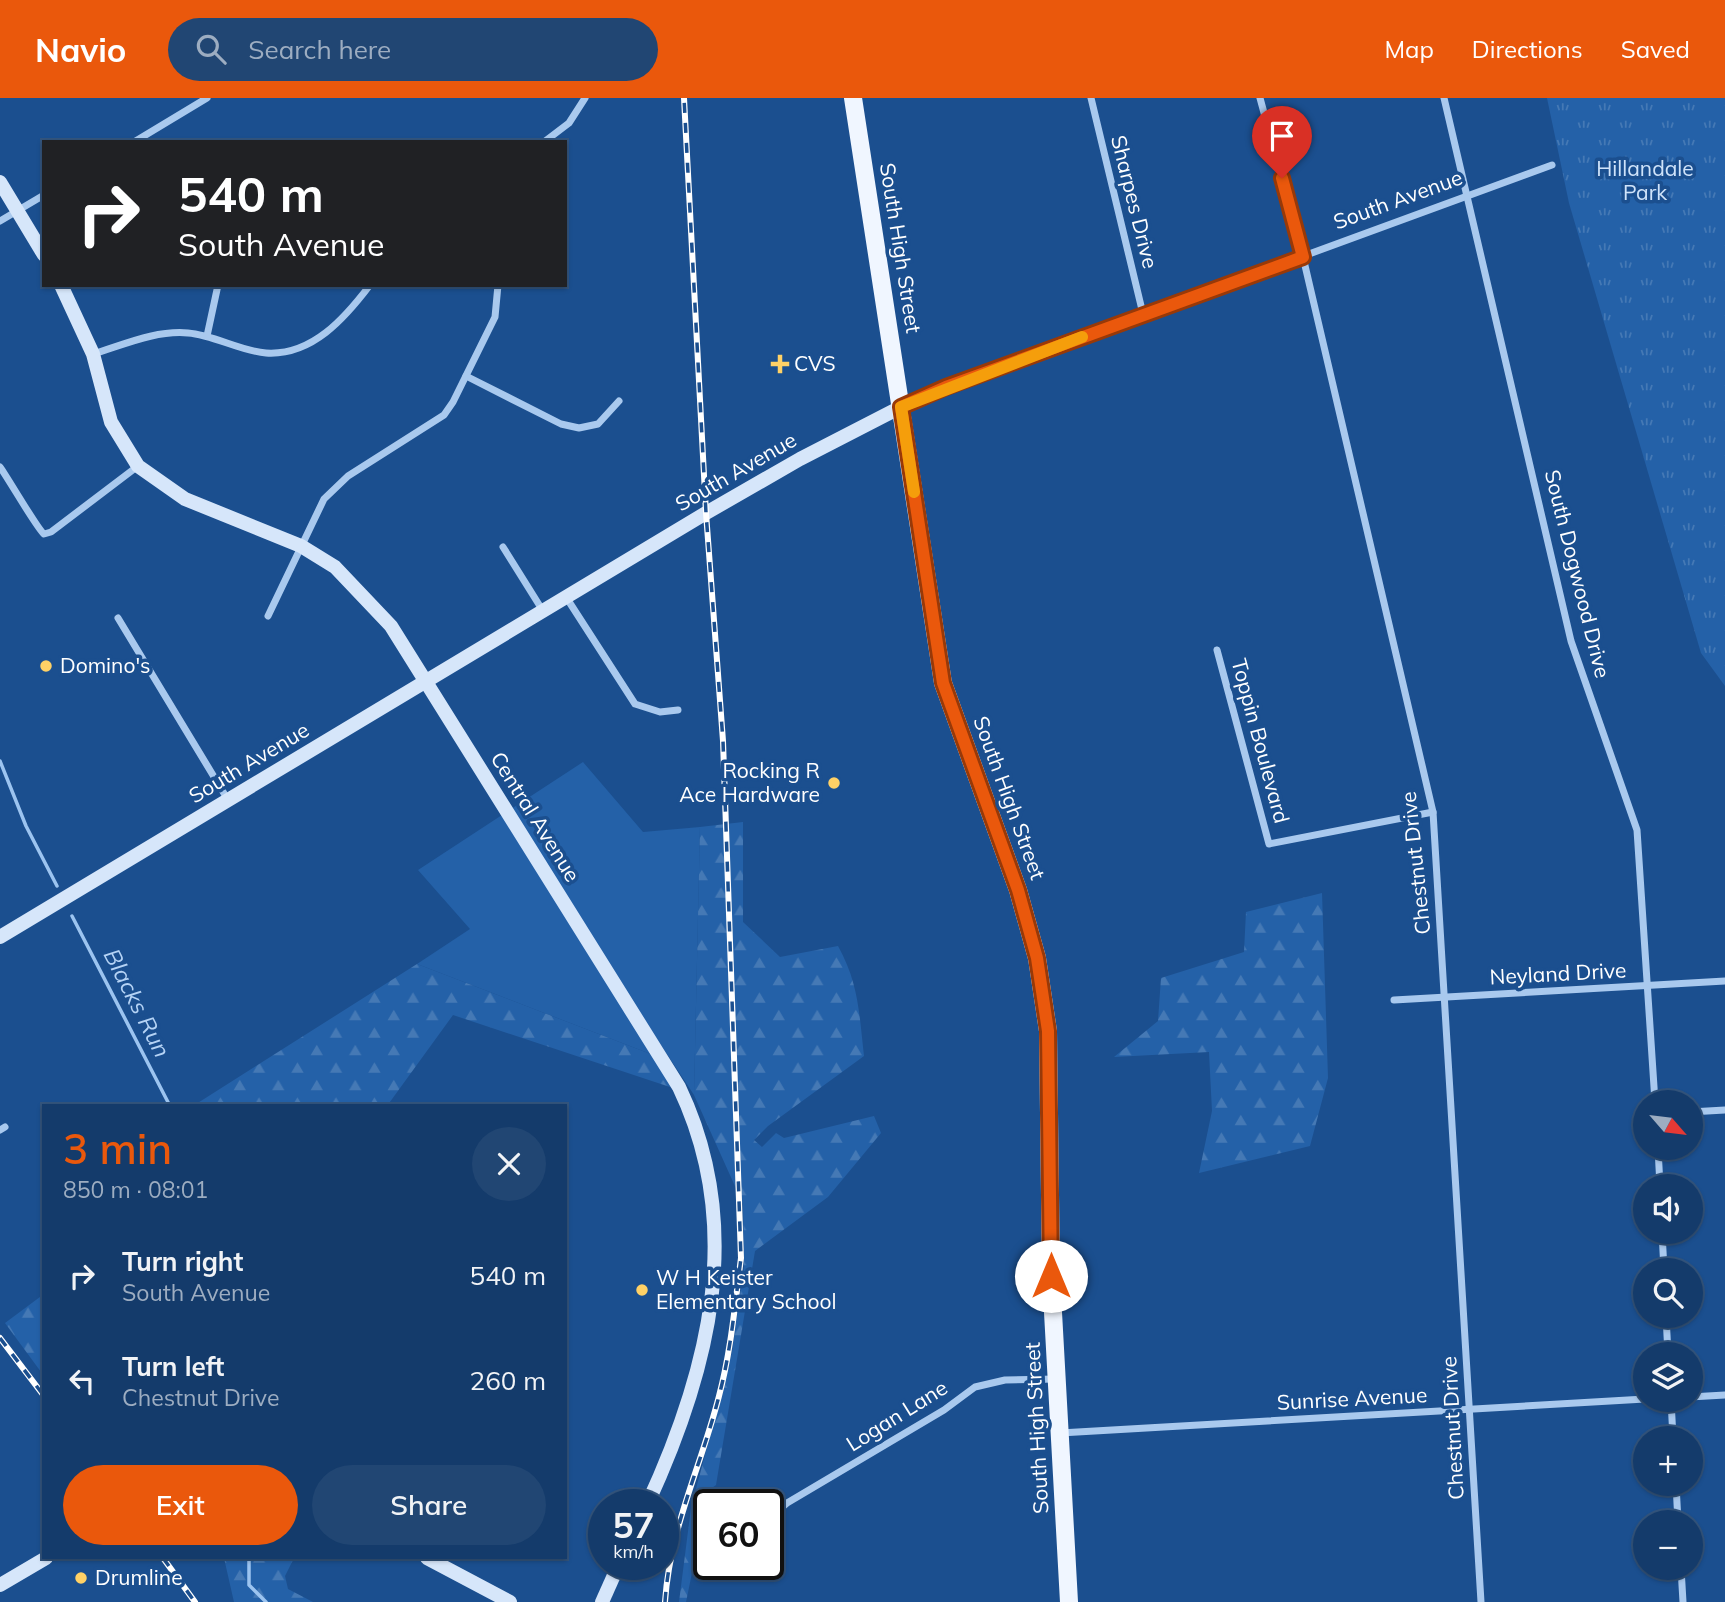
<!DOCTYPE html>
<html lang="en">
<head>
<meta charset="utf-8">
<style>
	:root { --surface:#143b6b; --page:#214673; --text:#f1f3f6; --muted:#9dadc1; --line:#33557e; --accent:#ea580c }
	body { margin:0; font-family:Mulish,sans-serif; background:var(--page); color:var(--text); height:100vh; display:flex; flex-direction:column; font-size:26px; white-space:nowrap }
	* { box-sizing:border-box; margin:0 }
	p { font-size:23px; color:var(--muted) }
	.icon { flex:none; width:38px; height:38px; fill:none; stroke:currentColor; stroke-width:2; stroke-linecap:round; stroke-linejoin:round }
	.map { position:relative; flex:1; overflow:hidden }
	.sheet { position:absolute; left:42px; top:1006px; width:525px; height:455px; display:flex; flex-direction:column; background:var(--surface); border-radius:0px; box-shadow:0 2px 5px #0004,0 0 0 2px var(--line) }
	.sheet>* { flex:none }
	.top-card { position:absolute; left:42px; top:42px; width:525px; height:147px; border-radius:0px; box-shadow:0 2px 5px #0004,0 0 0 2px var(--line); background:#202124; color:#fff; overflow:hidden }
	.needle { width:46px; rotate:118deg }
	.controls { position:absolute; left:1633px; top:992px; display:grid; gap:14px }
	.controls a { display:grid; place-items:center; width:70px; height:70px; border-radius:50%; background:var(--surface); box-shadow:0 2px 5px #0004,0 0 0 2px var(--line); font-size:35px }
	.speed { position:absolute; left:588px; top:1391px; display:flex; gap:14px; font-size:35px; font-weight:700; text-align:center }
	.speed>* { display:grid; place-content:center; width:91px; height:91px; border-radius:50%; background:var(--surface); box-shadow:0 2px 5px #0004,0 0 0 2px var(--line); line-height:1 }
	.speed small { font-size:18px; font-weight:400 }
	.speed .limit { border:4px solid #111; border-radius:10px; background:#fff; color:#111 }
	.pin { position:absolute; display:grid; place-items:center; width:60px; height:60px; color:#fff; margin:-72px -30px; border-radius:50% 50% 50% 0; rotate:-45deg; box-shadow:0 0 7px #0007 }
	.pin .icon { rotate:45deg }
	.me { position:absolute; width:77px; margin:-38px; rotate:0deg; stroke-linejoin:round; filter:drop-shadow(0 0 5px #0008) }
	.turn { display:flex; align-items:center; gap:24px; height:147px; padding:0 21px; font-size:32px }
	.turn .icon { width:91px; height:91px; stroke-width:2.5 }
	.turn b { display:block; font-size:49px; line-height:60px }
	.round { display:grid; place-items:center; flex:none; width:74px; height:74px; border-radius:37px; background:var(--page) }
	.summary { display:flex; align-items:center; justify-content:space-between; height:119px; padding:0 21px }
	h1 { font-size:42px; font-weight:600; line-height:52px; color:var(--accent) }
	.action { display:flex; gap:14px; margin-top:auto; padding:14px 21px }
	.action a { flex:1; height:80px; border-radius:42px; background:var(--accent); color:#fff; font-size:28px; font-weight:600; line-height:80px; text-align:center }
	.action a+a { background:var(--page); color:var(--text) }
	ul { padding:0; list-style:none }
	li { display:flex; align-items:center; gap:21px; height:105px; padding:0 21px }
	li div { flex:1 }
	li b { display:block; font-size:26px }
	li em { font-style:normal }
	header { display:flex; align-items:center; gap:42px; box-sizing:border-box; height:98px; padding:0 35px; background:var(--accent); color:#fff }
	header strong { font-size:33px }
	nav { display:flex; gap:38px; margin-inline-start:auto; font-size:24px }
	.search { width:490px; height:63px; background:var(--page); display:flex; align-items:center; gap:18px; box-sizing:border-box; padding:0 24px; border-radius:38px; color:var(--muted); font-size:26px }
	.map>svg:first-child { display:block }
</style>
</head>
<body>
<header>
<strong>Navio</strong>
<div class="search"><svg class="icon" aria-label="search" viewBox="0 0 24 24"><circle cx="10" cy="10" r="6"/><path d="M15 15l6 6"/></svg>Search here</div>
<nav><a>Map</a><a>Directions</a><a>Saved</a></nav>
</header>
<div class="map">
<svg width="1725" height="1504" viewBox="0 0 1725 1504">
	<defs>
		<pattern id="forest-firs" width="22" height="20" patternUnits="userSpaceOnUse" patternTransform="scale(1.75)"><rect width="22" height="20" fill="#2461a8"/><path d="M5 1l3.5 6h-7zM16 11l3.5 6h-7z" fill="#4579b5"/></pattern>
		<pattern id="park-tufts" width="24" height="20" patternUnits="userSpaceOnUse" patternTransform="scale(1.75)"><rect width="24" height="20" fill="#2461a8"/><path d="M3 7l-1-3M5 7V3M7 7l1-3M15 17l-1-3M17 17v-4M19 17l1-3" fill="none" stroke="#4579b5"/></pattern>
	</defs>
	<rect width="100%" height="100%" fill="#1b4f8f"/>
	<polygon fill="#2461a8" points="583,664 643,734 700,729 694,997 532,752 661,960 417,866 470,831 418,772"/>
	<g fill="url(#forest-firs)">
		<path d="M743,724V824L780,859L838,848C859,886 859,915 864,958L768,1028L754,1042L762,1049L776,1035L784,1040L874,1018L881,1035L828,1099L755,1153L716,1387L709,1392L686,1504H679L691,1410L732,1254L744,1169L743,1106L694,997L700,729Z"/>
		<polygon points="1322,795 1328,980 1310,1048 1199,1075 1212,1013 1209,954 1114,959 1158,923 1161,880 1244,854 1246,814"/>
		<polygon points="417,866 661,960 673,990 453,917 387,1008 193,1008"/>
		<polygon points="44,1196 44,1278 5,1225"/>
		<polygon points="224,1460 294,1460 285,1478 288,1491 313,1504 234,1504"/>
	</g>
	<polygon fill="url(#park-tufts)" points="1547,0 1725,0 1725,588 1701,555 1569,105"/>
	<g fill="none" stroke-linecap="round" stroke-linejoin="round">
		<g stroke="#9cc4f0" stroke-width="3.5">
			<polyline points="0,663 26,728 57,788"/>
			<polyline points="72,818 170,1008"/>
			<polyline points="249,1460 249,1487 266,1504"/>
		</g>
		<g stroke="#a9c9ee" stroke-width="7">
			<polyline points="1091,0 1143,216"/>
			<polyline points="1260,0 1303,159 1433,714 1481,1504"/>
			<polyline points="1444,0 1571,543 1637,732 1655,1004"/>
			<polyline points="134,44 207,0"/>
			<polyline points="544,44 569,25 585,0"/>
			<polyline points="0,123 44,97"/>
			<polyline points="207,238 218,187"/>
			<path d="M93,256C123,247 156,232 188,235C214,237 240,253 266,255C312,258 345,220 370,187"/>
			<polyline points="466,278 561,326 579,330 598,326 619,303"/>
			<polyline points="902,308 946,289 1552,67"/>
			<path d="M0,369C8,380 38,432 44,436L51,434L138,368"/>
			<polyline points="503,449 543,513"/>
			<polyline points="566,499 635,606 660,614 678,612"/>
			<polyline points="268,518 324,401 348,378 444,317 453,304 495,219 498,187"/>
			<polyline points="118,520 228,702"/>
			<polyline points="1217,552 1269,746 1433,714"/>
			<polyline points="1394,902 1725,883"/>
			<polyline points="1690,1014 1725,1012"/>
			<polyline points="0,1032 5,1029"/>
			<polyline points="1658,1050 1660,1088"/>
			<polyline points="1662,1134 1664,1172"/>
			<polyline points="1666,1218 1668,1256"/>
			<polyline points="1690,1299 1725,1297"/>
			<polyline points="1671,1302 1673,1340"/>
			<polyline points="1060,1335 1645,1301"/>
			<polyline points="1676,1386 1678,1424"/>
			<polyline points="768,1421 787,1405 944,1312 975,1289 1005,1282 1056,1281"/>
			<polyline points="1681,1470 1683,1504"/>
		</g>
		<g stroke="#d6e6fa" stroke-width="14">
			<polyline points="0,84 44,157"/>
			<path d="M61,187L93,256L111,324L138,368L185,401L301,448L335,469L391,528L679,989C746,1129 709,1273 647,1407"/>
			<polyline points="0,839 706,415 800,361 901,309"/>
			<polyline points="427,1460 510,1504"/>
			<polyline points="0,1487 46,1460"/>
			<polyline points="602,1504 619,1466"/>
		</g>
		<polyline stroke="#f0f6ff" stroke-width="18" points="853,0 943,585 1018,792 1037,860 1048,933 1051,1178 1069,1504"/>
		<g stroke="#fff" stroke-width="6">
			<g id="rail">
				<polyline points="0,1240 44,1298"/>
				<polyline points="163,1460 195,1504"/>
				<path d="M665,1504C670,1429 701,1369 719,1298C731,1253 735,1206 741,1160L723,643L706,415L684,0"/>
			</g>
		</g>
		<use href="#rail" stroke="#1b4f8f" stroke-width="3.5" stroke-dasharray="10" stroke-linecap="butt"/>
	</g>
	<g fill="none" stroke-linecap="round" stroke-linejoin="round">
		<g stroke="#983908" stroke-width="18">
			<polyline id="route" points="1051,1178 1048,933 1037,860 1018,792 943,585 901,309 946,289 1303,159 1282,80"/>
		</g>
		<use href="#route" stroke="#ea580c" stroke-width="12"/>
		<polyline stroke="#f59e0b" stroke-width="12" points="914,394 901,309 1082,239"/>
	</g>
	<g fill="#ffd166" stroke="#1b4f8f" stroke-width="2.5">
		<path d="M776.5 255.5h7v7h7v7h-7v7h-7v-7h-7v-7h7z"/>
		<circle cx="46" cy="568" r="7"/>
		<circle cx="834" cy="685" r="7"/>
		<circle cx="642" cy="1192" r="7"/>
		<circle cx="81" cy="1480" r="7"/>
	</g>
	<g text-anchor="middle" stroke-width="7" stroke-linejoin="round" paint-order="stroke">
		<g font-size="21" fill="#cfe3fa" stroke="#1b4f8f">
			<text x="1645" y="78">Hillandale<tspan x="1645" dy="24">Park</tspan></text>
		</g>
		<g font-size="21" fill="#fff" stroke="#1b4f8f">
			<text transform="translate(1398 102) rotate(-20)" y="7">South Avenue</text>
			<text transform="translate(1134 104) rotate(76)" y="7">Sharpes Drive</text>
			<text transform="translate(900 150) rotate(81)" y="7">South High Street</text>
			<text transform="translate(736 374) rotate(-30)" y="7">South Avenue</text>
			<text transform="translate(1577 476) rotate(76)" y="7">South Dogwood Drive</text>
			<text transform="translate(1260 643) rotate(75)" y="7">Toppin Boulevard</text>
			<text transform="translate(249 665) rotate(-31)" y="7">South Avenue</text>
			<text transform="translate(1009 700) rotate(70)" y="7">South High Street</text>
			<text transform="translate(535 719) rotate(58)" y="7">Central Avenue</text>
			<text transform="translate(1416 765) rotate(-96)" y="7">Chestnut Drive</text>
			<text transform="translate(1558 876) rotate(-3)" y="7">Neyland Drive</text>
			<text transform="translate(1352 1301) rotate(-3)" y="7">Sunrise Avenue</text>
			<text transform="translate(897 1318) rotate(-32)" y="7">Logan Lane</text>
			<text transform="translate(1037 1330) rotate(-93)" y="7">South High Street</text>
			<text transform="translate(1453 1330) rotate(-93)" y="7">Chestnut Drive</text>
		</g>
		<g font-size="21" fill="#fff" stroke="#1b4f8f" text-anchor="start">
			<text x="794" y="273">CVS</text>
			<text x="60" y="575">Domino's</text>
			<text x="820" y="680" text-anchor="end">Rocking R<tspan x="820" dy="24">Ace Hardware</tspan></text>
			<text x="656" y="1187">W H Keister<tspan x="656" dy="24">Elementary School</tspan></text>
			<text x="95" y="1487">Drumline</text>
		</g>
		<g font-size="23" font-style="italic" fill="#b5d3f5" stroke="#1b4f8f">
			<text transform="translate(137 905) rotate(63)" y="8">Blacks Run</text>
		</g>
	</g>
</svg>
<div class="controls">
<a><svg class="needle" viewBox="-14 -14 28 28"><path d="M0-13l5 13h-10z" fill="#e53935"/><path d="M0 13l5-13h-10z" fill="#9dadc1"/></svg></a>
<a><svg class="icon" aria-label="sound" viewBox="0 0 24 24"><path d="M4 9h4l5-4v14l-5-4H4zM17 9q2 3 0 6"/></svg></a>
<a><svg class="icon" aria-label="search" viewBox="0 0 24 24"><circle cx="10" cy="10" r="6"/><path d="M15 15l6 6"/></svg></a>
<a><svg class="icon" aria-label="layers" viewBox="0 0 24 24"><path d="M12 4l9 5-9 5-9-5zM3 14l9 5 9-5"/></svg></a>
<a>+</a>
<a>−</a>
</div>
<div class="speed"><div>57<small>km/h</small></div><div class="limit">60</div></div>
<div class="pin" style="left:1282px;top:80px;background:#d93025"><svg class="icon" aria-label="arrive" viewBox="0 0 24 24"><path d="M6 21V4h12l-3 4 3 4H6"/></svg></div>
<svg class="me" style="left:1051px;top:1178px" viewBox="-20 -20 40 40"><circle r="19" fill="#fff"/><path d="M0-13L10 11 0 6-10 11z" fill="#ea580c"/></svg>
<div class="top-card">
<div class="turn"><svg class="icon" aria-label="right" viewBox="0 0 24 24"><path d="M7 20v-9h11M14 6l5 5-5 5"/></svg><div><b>540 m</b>South Avenue</div></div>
</div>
<section class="sheet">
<div class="summary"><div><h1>3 min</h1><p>850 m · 08:01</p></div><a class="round"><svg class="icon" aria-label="close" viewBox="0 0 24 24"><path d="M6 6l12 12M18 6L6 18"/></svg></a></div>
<ul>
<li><svg class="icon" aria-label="right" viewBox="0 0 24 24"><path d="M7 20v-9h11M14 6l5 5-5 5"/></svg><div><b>Turn right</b><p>South Avenue</p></div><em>540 m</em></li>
<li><svg class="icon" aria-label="left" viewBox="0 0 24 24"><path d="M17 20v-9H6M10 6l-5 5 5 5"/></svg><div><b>Turn left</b><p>Chestnut Drive</p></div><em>260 m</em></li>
</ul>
<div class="action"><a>Exit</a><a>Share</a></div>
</section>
</div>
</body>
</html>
